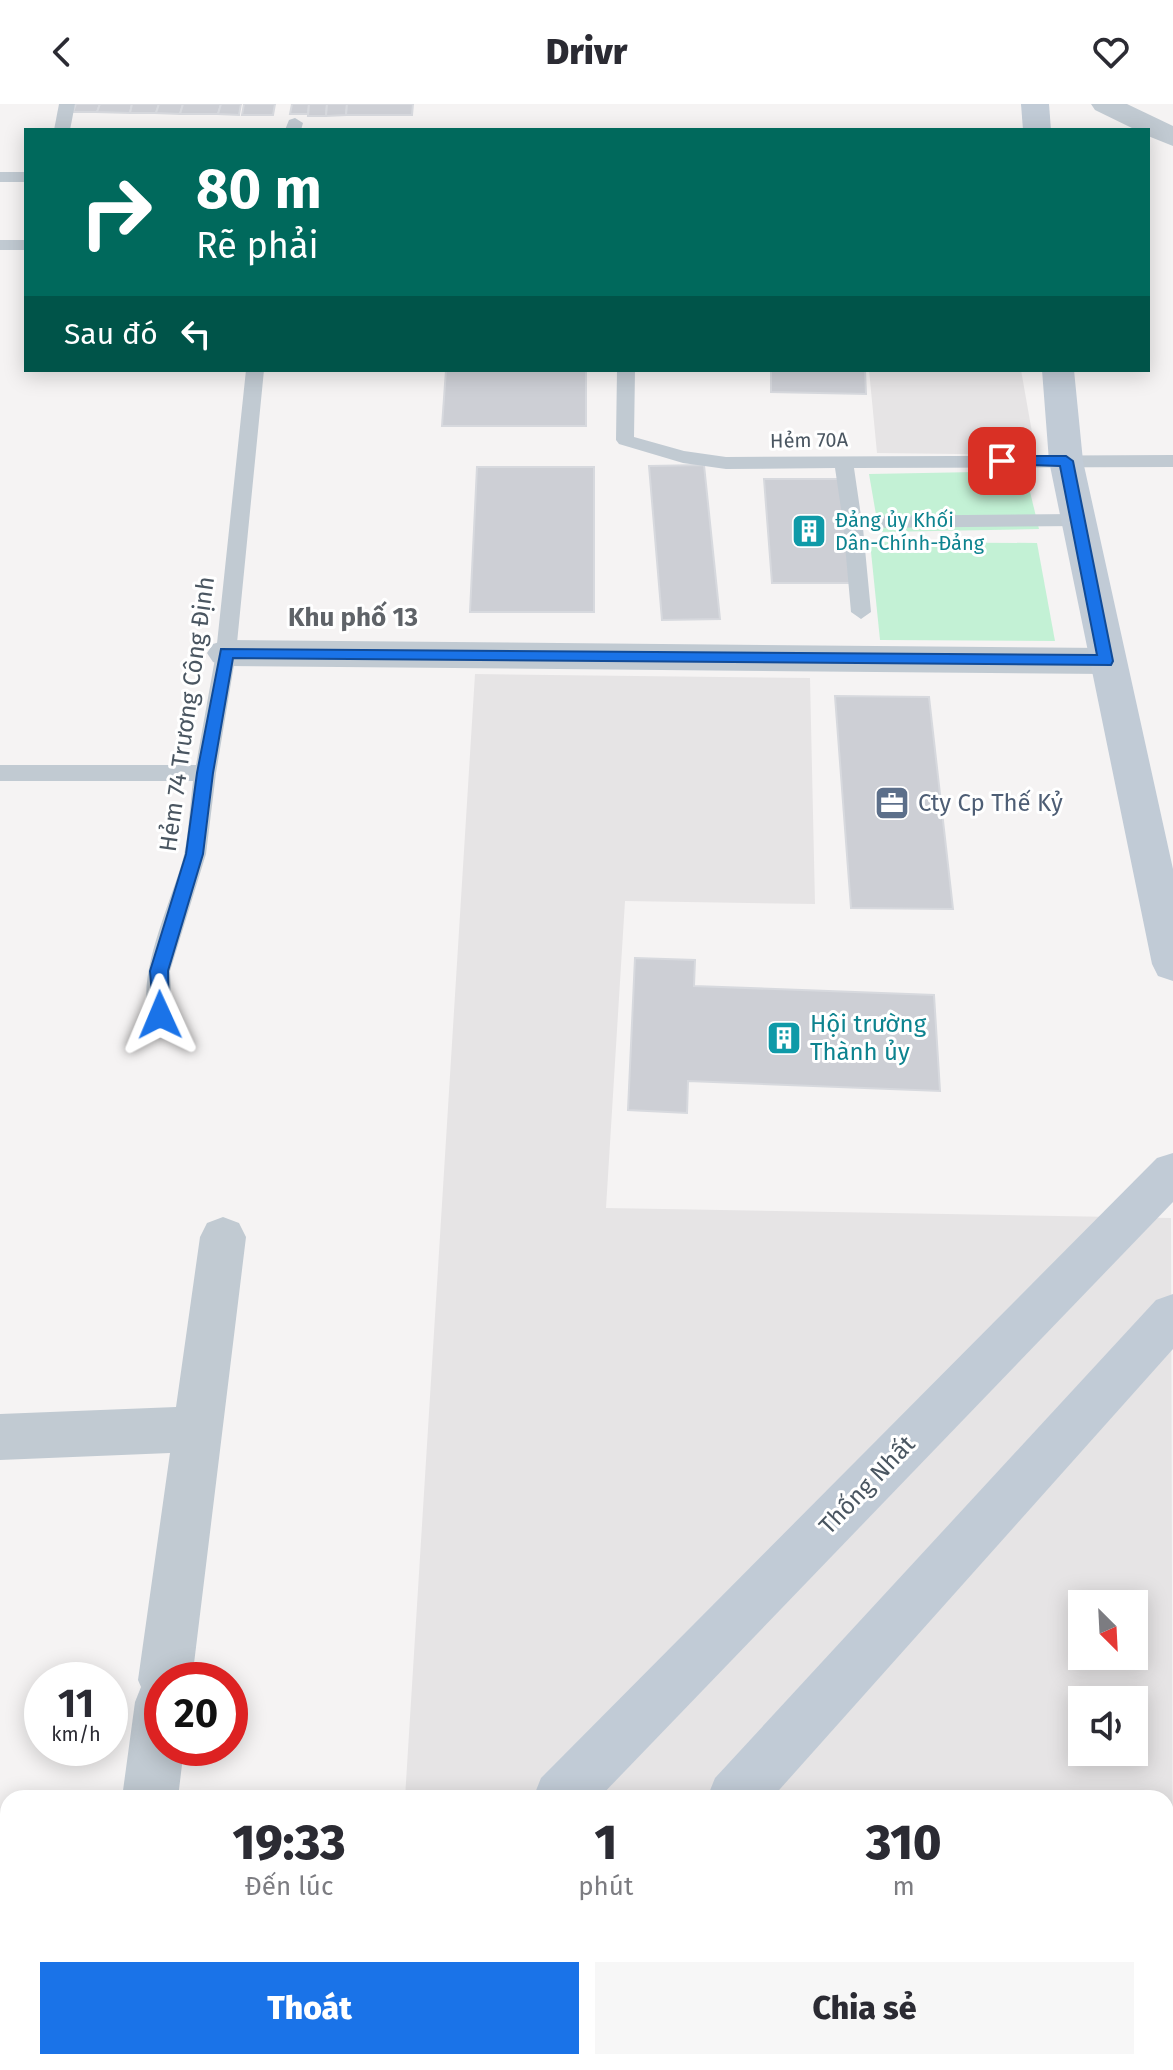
<!DOCTYPE html>
<html lang="vi">
<head>
<meta charset="utf-8">
<style>
	:root { --surface:#fff; --page:#f7f7f7; --text:#2b2b33; --muted:#7c7c81; --accent:#1a73e8 }
	body { margin:0; font-family:"Fira Sans",sans-serif; background:var(--page); color:var(--text); height:100vh; display:flex; flex-direction:column; font-size:30px; white-space:nowrap }
	* { box-sizing:border-box; margin:0 }
	p { font-size:26px; color:var(--muted) }
	.icon { flex:none; width:44px; height:44px; fill:none; stroke:currentColor; stroke-width:2; stroke-linecap:round; stroke-linejoin:round }
	.map { position:relative; flex:1; overflow:hidden }
	.drawer { position:absolute; left:0px; top:1686px; width:1174px; height:280px; display:flex; flex-direction:column; background:var(--surface); border-radius:24px 24px 0 0; box-shadow:0 4px 20px #0003 }
	.drawer>* { flex:none }
	.guide { position:absolute; left:24px; top:24px; width:1126px; height:244px; border-radius:0px; box-shadow:0 4px 20px #0003; background:#00695c; color:#fff; overflow:hidden }
	.needle { width:52px; rotate:156deg }
	.buttons { position:absolute; left:1068px; top:1486px; display:grid; gap:16px }
	.buttons a { display:grid; place-items:center; width:80px; height:80px; border-radius:0px; background:var(--surface); box-shadow:0 4px 20px #0003; font-size:40px }
	.speed { position:absolute; left:24px; top:1558px; display:flex; gap:16px; font-size:40px; font-weight:700; text-align:center }
	.speed>* { display:grid; place-content:center; width:104px; height:104px; border-radius:50%; background:var(--surface); box-shadow:0 4px 20px #0003; line-height:1 }
	.speed small { font-size:20px; font-weight:400 }
	.speed .limit { border:12px solid #d22; background:#fff; color:#111 }
	.pin { position:absolute; display:grid; place-items:center; width:68px; height:68px; color:#fff; margin:-34px; border-radius:16px; box-shadow:0 4px 12px #0006 }
	.me { position:absolute; width:88px; margin:-44px; rotate:359deg; stroke-linejoin:round; filter:drop-shadow(0 0 6px #0008) }
	.turn { display:flex; align-items:center; gap:28px; height:168px; padding:0 40px; font-size:36px }
	.turn .icon { width:104px; height:104px; stroke-width:2.5 }
	.turn b { display:block; font-size:56px; line-height:68px }
	.then { display:flex; align-items:center; height:76px; padding:0 40px; background:#0003; gap:16px; font-size:30px }
	.eta { display:flex; justify-content:space-evenly; align-items:center; height:136px; text-align:center }
	.eta b { font-size:48px; font-weight:800; line-height:56px }
	.cta { display:flex; gap:16px; margin-top:auto; padding:16px 40px }
	.cta a { flex:1; height:92px; border-radius:0px; background:var(--accent); color:#fff; font-size:32px; font-weight:800; line-height:92px; text-align:center }
	.cta a+a { background:var(--page); color:var(--text) }
	header { display:flex; justify-content:space-between; align-items:center; height:104px; padding:0 40px; background:var(--surface); font-size:36px; font-weight:800 }
	.map>svg:first-child { display:block }
</style>
</head>
<body>
<header><svg class="icon" aria-label="back" viewBox="0 0 24 24"><path d="M15 5l-7 7 7 7"/></svg>Drivr<svg class="icon" aria-label="heart" viewBox="0 0 24 24"><path d="M12 20l-8-8c-3-5 5-10 8-4 3-6 11-1 8 4z"/></svg></header>
<div class="map">
<svg width="1173" height="1966" viewBox="0 0 1173 1966">
	<rect width="100%" height="100%" fill="#f5f3f3"/>
	<g fill="#e6e4e5" fill-rule="evenodd">
		<polygon points="869,266 1021,266 1036,351 877,349"/>
		<path d="M475,570L810,574L815,800L625,797L606,1104L1171,1114L1173,1858H1166V1694H405ZM1082,1500H1134V1552H1082ZM1082,1596H1134V1648H1082Z"/>
	</g>
	<g fill="#c3f1d5">
		<polygon points="1025,367 1039,425 879,428 869,370"/>
		<polygon points="870,438 1037,439 1055,537 880,536"/>
	</g>
	<g fill="#cdcfd5" stroke="#d7d9de" stroke-width="2">
		<polygon points="76,0 100,0 97,8 73,8"/>
		<polygon points="100,0 132,0 130,9 97,8"/>
		<polygon points="132,0 159,0 156,9 130,9"/>
		<polygon points="159,0 183,0 180,10 156,9"/>
		<polygon points="183,0 221,0 218,10 180,10"/>
		<polygon points="221,0 241,0 239,11 218,10"/>
		<polygon points="244,0 275,0 273,11 242,11"/>
		<polygon points="292,0 309,0 308,10 290,10"/>
		<polygon points="309,0 327,0 326,12 308,12"/>
		<polygon points="327,0 347,0 346,11 326,12"/>
		<polygon points="347,0 413,0 412,11 346,11"/>
		<polygon points="446,266 586,266 586,322 442,322"/>
		<polygon points="771,266 865,266 866,290 771,288"/>
		<polygon points="704,361 720,515 662,516 649,362"/>
		<polygon points="477,363 594,363 594,508 470,508"/>
		<polygon points="764,375 843,375 855,479 772,479"/>
		<polygon points="835,592 929,593 953,805 851,804"/>
		<polygon points="635,854 695,856 694,882 934,891 940,987 688,977 687,1009 628,1006"/>
	</g>
	<g fill="none" stroke-linecap="round" stroke-linejoin="round">
		<g fill="#c1cad2" fill-rule="evenodd">
			<polygon points="59,0 75,0 70,26 54,26"/>
			<polygon points="295,14 303,19 301,26 285,26 289,16"/>
			<rect x="0" y="68" width="26" height="10"/>
			<rect x="0" y="136" width="26" height="10"/>
			<path d="M246,266H264L236,549L216,669L206,750L170,867L172,911L168,918L160,920L152,918C131,878 174,793 184,751C189,727 190,701 193,677H0V661H196L216,549Z"/>
			<polygon points="617,266 635,266 634,333 684,347 726,353 1173,351 1173,363 854,364 861,412 1078,410 1088,416 1078,422 863,424 871,508 861,515 851,508 843,418 835,364 726,365 683,359 619,340 616,336"/>
		</g>
		<g fill="#c1cad2" fill-rule="evenodd">
			<polygon points="226,536 1105,544 1118,548 1124,557 1118,566 1105,570 226,562 213,558 207,549 213,540"/>
			<polygon points="223,1113 239,1119 246,1133 192,1576 162,1576 162,1644 184,1644 178,1694 122,1694 135,1598 141,1583 138,1576 170,1349 0,1356 0,1310 176,1303 200,1133 207,1119"/>
		</g>
		<polygon fill="#c1cad2" fill-rule="evenodd" points="1091,0 1127,0 1173,22 1173,42 1148,32 1148,26 1136,26 1095,6"/>
		<g fill="#c1cbd6" fill-rule="evenodd">
			<polygon points="1021,0 1049,0 1051,26 1023,26"/>
			<polygon points="1042,266 1074,266 1083,357 1173,765 1173,877 1158,872 1152,860 1049,357"/>
			<polygon points="1173,1049 1173,1098 599,1694 533,1694 541,1674 1157,1054"/>
			<polygon points="1173,1190 1173,1245 772,1694 707,1694 715,1674 1156,1196"/>
			<polygon points="269,1958 334,1958 330,1966 266,1966"/>
			<polygon points="462,1958 526,1958 522,1966 459,1966"/>
		</g>
	</g>
	<polygon fill="#1a73e8" stroke="#114b97" stroke-width="2" points="1002,352 1066,352 1073,357 1113,557 1111,561 233,554 213,669 203,750 168,867 169,911 166,916 154,916 150,867 186,750 197,669 221,545 1097,551 1060,362 997,360 997,354"/>
	<defs>
		<g id="building-square" transform="scale(1.8)"><rect x="-9" y="-9" width="18" height="18" rx="4" fill="#0f9aa8" stroke="#fff"/><path d="M-4-6H4V6H1V3H-1V6H-4ZM-2.5-4.3h1.7v1.8h-1.7ZM.8-4.3h1.7v1.8H.8ZM-2.5-1h1.7V.8h-1.7ZM.8-1h1.7V.8H.8Z" fill="#fff"/></g>
		<g id="office-square" transform="scale(1.8)"><rect x="-9" y="-9" width="18" height="18" rx="4" fill="#5c6f8a" stroke="#fff"/><path d="M-6-3h4V-5.5h4V-3h4V5H-6ZM-1-4.5V-3h2v-1.5ZM-6 0V1H6V0Z" fill="#fff"/></g>
	</defs>
	<g fill-rule="evenodd">
		<use href="#building-square" x="809" y="427"/>
		<use href="#office-square" x="892" y="699"/>
		<use href="#building-square" x="784" y="934"/>
	</g>
	<g text-anchor="middle" stroke-width="6" stroke-linejoin="round" paint-order="stroke">
		<g font-size="20" fill="#4a5661" stroke="#fff">
			<text transform="translate(809 336) rotate(-1)" y="7">Hẻm 70A</text>
		</g>
		<g font-size="20" fill="#0d838f" stroke="#fff" text-anchor="start">
			<text x="835" y="423">Đảng ủy Khối<tspan x="835" dy="23">Dân-Chính-Đảng</tspan></text>
		</g>
		<g font-size="24" fill="#4a5661" stroke="#fff">
			<text transform="translate(187 610) rotate(-82)" y="8">Hẻm 74 Trương Công Định</text>
			<text transform="translate(867 1381) rotate(-46)" y="8">Thống Nhất</text>
		</g>
		<g font-size="24" fill="#4e5e75" stroke="#fff" text-anchor="start">
			<text x="918" y="707">Cty Cp Thế Kỷ</text>
		</g>
		<g font-size="24" fill="#0d838f" stroke="#fff" text-anchor="start">
			<text x="810" y="928">Hội trường<tspan x="810" dy="28">Thành ủy</tspan></text>
		</g>
		<g font-size="26" font-weight="bold" fill="#5f6368" stroke="#fff">
			<text x="353" y="522">Khu phố 13</text>
		</g>
	</g>
</svg>
<div class="buttons">
<a><svg class="needle" viewBox="-14 -14 28 28"><path d="M0-13l5 13h-10z" fill="#e53935"/><path d="M0 13l5-13h-10z" fill="#7c7c81"/></svg></a>
<a><svg class="icon" aria-label="sound" viewBox="0 0 24 24"><path d="M4 9h4l5-4v14l-5-4H4zM17 9q2 3 0 6"/></svg></a>
</div>
<div class="speed"><div>11<small>km/h</small></div><div class="limit">20</div></div>
<div class="pin" style="left:1002px;top:357px;background:#d93025"><svg class="icon" aria-label="arrive" viewBox="0 0 24 24"><path d="M6 21V4h12l-3 4 3 4H6"/></svg></div>
<svg class="me" style="left:160px;top:911px" viewBox="-20 -20 40 40"><path d="M0-17L14 15 0 8-14 15z" fill="#1a73e8" stroke="#fff" stroke-width="4"/></svg>
<div class="guide">
<div class="turn"><svg class="icon" aria-label="right" viewBox="0 0 24 24"><path d="M7 20v-9h11M14 6l5 5-5 5"/></svg><div><b>80 m</b>Rẽ phải</div></div>
<div class="then">Sau đó<svg class="icon" aria-label="left" viewBox="0 0 24 24"><path d="M17 20v-9H6M10 6l-5 5 5 5"/></svg></div>
</div>
<section class="drawer">
<div class="eta">
<div><b>19:33</b><p>Đến lúc</p></div>
<div><b>1</b><p>phút</p></div>
<div><b>310</b><p>m</p></div>
</div>
<div class="cta"><a>Thoát</a><a>Chia sẻ</a></div>
</section>
</div>
</body>
</html>
